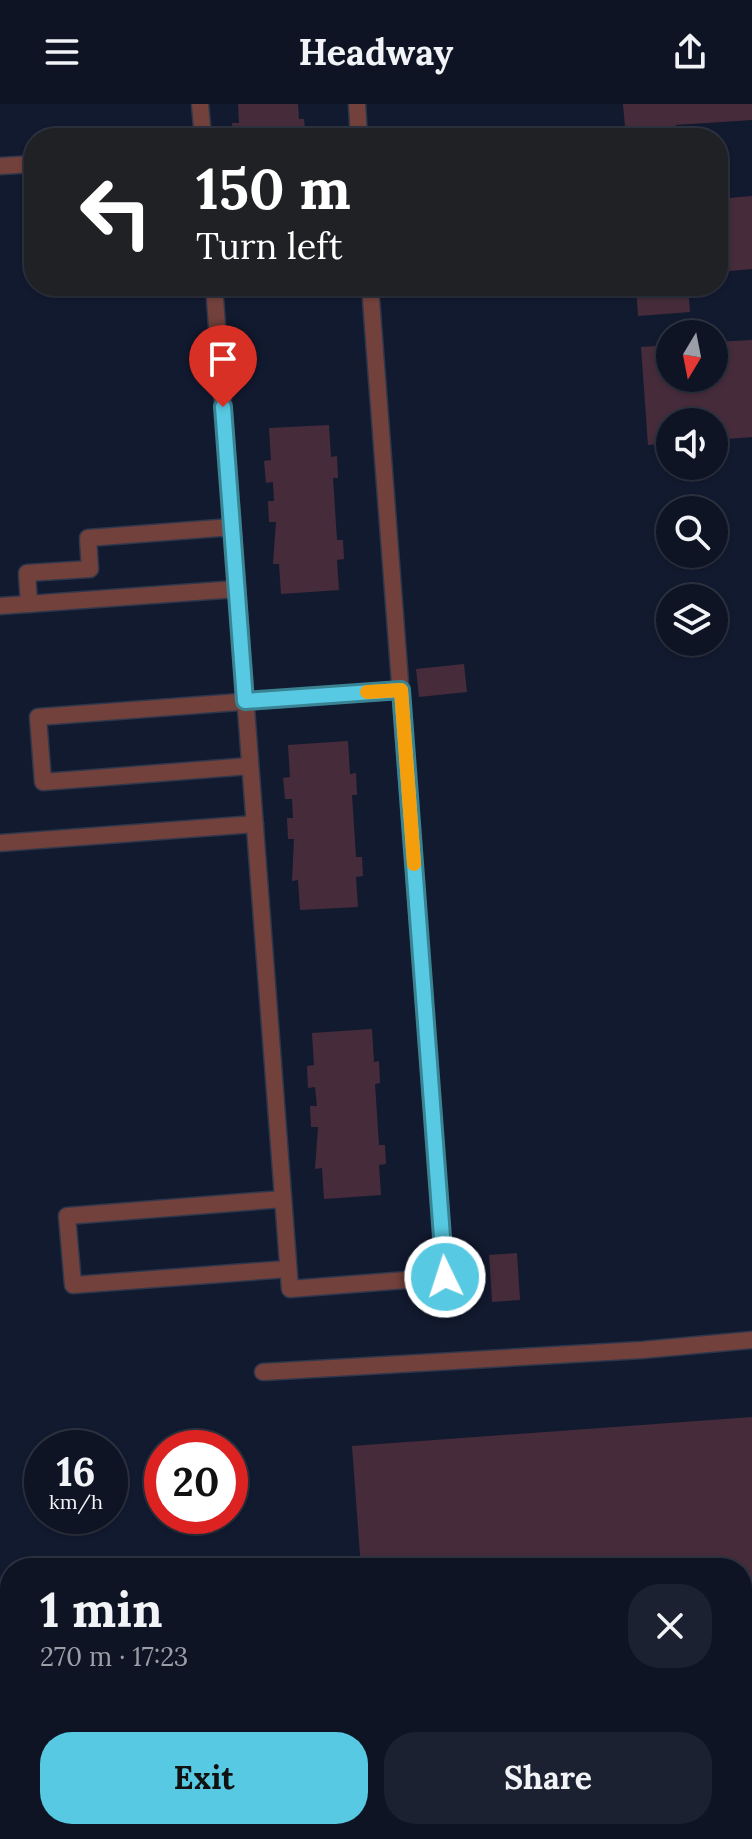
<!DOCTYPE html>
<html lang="en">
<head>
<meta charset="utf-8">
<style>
	:root { --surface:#0e1424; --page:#1c2131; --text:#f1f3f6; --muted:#9b9ea6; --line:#2e3341; --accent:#57c9e2 }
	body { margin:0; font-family:Lora,serif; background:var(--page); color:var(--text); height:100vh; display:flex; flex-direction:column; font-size:30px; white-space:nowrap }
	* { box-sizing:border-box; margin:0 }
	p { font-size:26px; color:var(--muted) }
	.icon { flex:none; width:44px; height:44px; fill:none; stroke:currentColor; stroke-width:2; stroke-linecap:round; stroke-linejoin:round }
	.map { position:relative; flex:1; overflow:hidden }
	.panel { position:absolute; left:0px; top:1454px; width:752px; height:282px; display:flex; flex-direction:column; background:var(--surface); border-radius:32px 32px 0 0; box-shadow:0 2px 6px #0004,0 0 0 2px var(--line) }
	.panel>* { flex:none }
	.guide { position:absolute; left:24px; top:24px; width:704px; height:168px; border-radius:32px; box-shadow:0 2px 6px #0004,0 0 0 2px var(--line); background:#202124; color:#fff; overflow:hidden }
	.needle { width:52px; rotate:190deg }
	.fabs { position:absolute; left:656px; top:216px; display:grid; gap:16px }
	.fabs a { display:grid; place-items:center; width:72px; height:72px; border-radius:50%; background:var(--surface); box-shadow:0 2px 6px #0004,0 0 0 2px var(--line); font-size:40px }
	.speed { position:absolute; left:24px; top:1326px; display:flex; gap:16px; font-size:40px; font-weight:700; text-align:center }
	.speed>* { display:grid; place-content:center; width:104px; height:104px; border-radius:50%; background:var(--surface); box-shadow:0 2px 6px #0004,0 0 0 2px var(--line); line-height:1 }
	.speed small { font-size:20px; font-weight:400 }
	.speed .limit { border:12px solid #d22; background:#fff; color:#111 }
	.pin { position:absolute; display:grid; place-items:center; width:68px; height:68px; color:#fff; margin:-82px -34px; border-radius:50% 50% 50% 0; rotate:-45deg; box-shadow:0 0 8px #0007 }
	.pin .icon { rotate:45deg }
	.me { position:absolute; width:88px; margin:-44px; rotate:356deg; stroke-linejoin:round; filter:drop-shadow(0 0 6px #0008) }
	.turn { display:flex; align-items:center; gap:28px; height:168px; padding:0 40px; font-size:36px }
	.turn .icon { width:104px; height:104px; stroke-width:2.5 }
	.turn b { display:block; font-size:56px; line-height:68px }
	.round { display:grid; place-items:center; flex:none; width:84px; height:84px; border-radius:32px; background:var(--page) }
	.overview { display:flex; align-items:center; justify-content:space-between; height:136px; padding:0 40px }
	h1 { font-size:48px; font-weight:700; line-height:60px }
	.action { display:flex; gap:16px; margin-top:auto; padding:16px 40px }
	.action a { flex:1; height:92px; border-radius:32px; background:var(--accent); color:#111; font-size:32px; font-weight:700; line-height:92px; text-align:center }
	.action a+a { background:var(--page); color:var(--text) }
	header { display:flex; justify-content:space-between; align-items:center; height:104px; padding:0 40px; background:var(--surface); font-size:36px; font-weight:700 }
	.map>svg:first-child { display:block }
</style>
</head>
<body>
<header><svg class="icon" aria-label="menu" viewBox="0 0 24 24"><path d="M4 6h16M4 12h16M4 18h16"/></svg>Headway<svg class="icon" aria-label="share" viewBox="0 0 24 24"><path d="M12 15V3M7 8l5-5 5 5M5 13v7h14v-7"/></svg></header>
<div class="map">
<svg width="752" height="1735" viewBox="0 0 752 1735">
	<rect width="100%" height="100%" fill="#121a30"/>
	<polygon fill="#0b3c26" points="361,1726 523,1726 524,1735 359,1735"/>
	<g fill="#462c3b">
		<polygon points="238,0 298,0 299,15 304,15 306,34 233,34 232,19 239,19"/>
		<polygon points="623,0 752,0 752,16 676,21 677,34 626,34"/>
		<polygon points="752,92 752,165 718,168 718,95"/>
		<polygon points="636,182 688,182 690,208 638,212"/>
		<polygon points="752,236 752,333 714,336 714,318 670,318 670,339 648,341 641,243 670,241 670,274 714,274 714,238"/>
		<polygon points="329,321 331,353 337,352 338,374 333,374 337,436 343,436 344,455 337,456 339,486 281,490 279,460 273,460 276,418 269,418 268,397 274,397 273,378 266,379 264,357 271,356 269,324"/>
		<polygon points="464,560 467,588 419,593 416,565"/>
		<polygon points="348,637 350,670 356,669 357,691 352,691 356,753 362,753 363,772 356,773 358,803 300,806 298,776 292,777 294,735 288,735 287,714 293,714 292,695 285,695 283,674 290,673 288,641"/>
		<polygon points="372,925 374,958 379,957 380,979 375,980 379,1041 385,1041 386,1060 379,1061 381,1091 324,1095 322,1064 315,1065 318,1023 311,1023 310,1002 317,1002 315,983 308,984 307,962 314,961 312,929"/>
		<polygon points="517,1149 520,1196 492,1198 489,1151"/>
		<polygon points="752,1313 752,1594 742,1595 742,1464 361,1464 352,1342"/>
		<polygon points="523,1726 642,1726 642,1735 524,1735"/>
		<polygon points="279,1728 280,1735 261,1735 260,1729"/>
	</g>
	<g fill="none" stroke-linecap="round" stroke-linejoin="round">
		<g stroke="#2f374c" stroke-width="19">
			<g id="lane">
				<polyline points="200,0 203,34"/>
				<polyline points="357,0 359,34"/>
				<polyline points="0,62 34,60"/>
				<polyline points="214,182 290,1185 445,1173 370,182"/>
				<polyline points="29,500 27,469 90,465 88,434 232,423"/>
				<polyline points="0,502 237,485"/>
				<polyline points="250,662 43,678 38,613 401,586"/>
				<polyline points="0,739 255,720"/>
				<polyline points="283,1095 67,1112 73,1181 288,1165"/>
				<polyline points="263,1268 642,1246 752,1236"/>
				<polyline points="742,1644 752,1644"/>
				<polyline points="294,1726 295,1735"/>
			</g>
		</g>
		<use href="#lane" stroke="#73413b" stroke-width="16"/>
	</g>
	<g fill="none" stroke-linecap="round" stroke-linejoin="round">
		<g stroke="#398393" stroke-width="20">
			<polyline id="route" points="223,303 245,597 401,586 445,1173"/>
		</g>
		<use href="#route" stroke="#57c9e2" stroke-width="14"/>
		<polyline stroke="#f59e0b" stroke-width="14" points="367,588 401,586 414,760"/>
	</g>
</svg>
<div class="fabs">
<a><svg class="needle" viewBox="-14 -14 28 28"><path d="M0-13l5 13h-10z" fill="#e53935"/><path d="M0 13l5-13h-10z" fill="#9b9ea6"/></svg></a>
<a><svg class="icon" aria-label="sound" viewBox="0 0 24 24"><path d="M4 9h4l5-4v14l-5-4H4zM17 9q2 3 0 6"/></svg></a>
<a><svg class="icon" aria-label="search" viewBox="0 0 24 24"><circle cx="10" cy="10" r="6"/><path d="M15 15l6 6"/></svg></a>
<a><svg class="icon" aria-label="layers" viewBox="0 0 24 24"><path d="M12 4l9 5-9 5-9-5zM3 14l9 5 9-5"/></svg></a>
</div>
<div class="speed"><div>16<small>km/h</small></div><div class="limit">20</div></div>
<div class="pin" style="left:223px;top:303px;background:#d93025"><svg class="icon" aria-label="arrive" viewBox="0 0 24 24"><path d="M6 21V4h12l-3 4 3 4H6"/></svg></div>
<svg class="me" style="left:445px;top:1173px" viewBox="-20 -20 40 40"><circle r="17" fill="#57c9e2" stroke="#fff" stroke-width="3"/><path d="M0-11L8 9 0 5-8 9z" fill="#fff"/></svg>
<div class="guide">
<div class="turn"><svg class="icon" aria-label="left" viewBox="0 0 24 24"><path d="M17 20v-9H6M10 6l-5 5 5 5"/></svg><div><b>150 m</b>Turn left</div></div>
</div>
<section class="panel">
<div class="overview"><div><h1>1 min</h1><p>270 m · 17:23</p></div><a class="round"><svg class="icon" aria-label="close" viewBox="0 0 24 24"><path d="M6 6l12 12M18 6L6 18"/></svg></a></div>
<div class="action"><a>Exit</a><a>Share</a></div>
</section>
</div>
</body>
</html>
